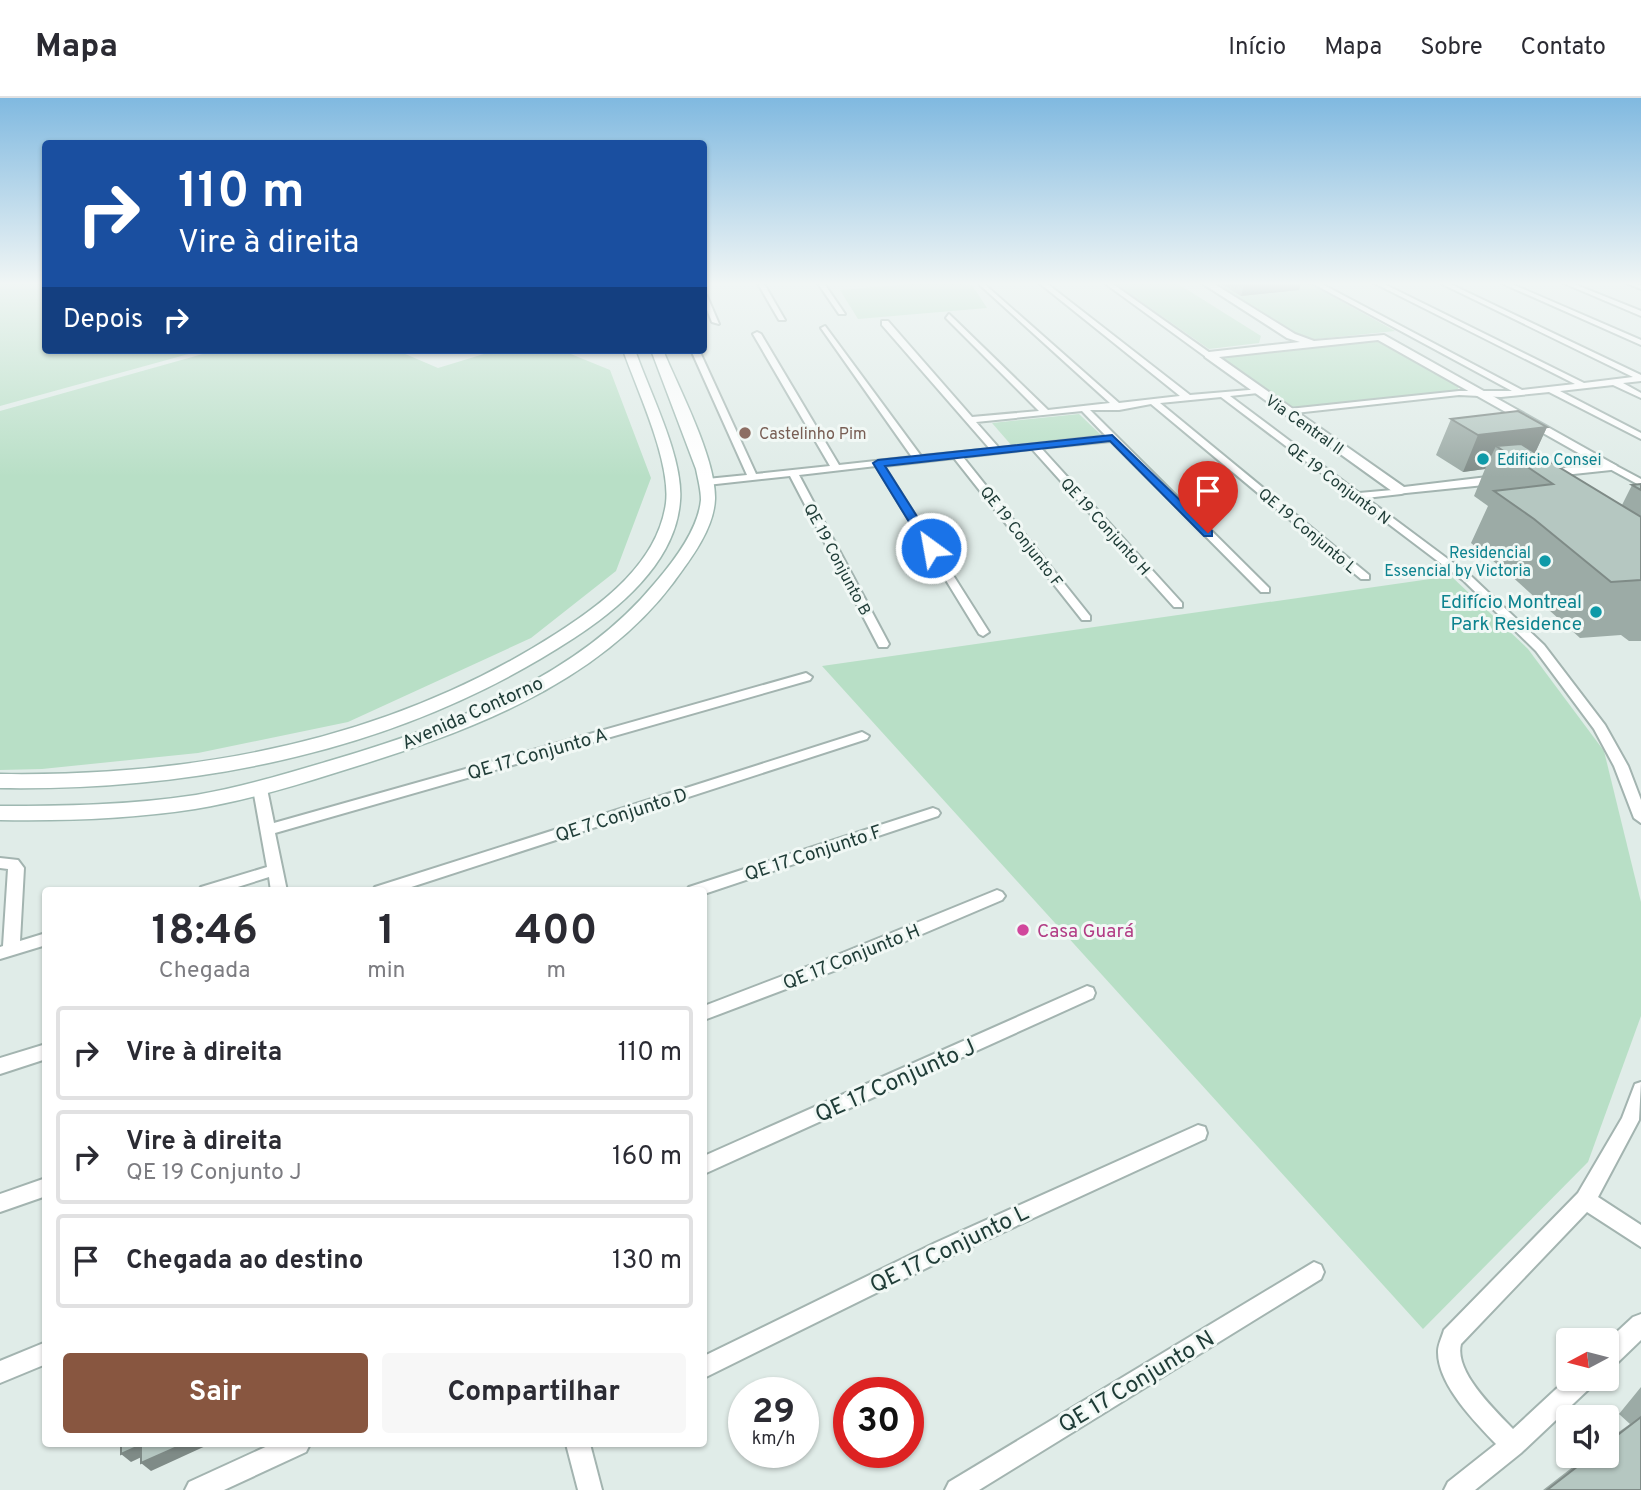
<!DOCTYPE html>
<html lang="pt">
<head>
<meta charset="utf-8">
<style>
	:root { --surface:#fff; --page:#f7f7f7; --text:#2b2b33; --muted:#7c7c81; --line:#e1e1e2; --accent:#885640 }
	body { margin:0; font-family:Overpass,sans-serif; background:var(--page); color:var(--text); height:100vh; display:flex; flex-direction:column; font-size:26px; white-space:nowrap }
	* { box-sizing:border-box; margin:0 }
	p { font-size:23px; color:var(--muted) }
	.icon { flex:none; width:38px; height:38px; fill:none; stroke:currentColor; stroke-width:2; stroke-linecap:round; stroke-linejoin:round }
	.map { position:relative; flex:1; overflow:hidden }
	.side { position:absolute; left:42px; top:789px; width:665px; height:560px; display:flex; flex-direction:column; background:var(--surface); border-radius:7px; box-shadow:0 2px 5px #0004 }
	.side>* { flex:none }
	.top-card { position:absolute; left:42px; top:42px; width:665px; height:214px; border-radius:7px; box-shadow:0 2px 5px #0004; background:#1a4fa0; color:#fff; overflow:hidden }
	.needle { width:46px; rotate:263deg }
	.controls { position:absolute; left:1556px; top:1230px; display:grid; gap:14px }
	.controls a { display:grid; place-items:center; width:63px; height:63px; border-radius:7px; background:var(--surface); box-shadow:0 2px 5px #0004; font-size:35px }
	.speed { position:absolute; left:728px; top:1279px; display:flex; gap:14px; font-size:35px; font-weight:700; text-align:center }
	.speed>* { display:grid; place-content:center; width:91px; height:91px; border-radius:50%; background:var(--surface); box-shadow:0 2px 5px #0004; line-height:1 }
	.speed small { font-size:18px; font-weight:400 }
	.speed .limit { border:10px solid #d22; background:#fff; color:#111 }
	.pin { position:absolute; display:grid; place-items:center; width:60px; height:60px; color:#fff; margin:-72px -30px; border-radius:50% 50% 50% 0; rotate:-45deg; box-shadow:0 0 7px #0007 }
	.pin .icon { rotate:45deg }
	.me { position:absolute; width:77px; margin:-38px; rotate:328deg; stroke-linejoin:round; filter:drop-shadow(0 0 5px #0008) }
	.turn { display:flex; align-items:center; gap:24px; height:147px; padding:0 21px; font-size:32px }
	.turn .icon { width:91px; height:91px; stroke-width:2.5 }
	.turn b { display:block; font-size:49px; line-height:60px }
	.then { display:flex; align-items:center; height:66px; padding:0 21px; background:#0003; gap:14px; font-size:26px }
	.eta { display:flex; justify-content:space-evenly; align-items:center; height:119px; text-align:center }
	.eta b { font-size:42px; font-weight:700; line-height:49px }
	.primary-button { display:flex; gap:14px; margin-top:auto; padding:14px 21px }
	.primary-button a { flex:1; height:80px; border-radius:7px; background:var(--accent); color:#fff; font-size:28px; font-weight:700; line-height:80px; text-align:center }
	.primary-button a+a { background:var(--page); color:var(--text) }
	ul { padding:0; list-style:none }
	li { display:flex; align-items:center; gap:21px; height:94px; margin:0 14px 10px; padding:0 7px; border:4px solid var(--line); border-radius:7px }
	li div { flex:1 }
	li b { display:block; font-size:26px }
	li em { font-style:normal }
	header { display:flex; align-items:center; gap:42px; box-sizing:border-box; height:98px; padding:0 35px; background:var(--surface); border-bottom:2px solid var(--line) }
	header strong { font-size:33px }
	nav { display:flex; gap:38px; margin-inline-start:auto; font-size:24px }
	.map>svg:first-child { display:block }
</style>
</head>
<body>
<header>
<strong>Mapa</strong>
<nav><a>Início</a><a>Mapa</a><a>Sobre</a><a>Contato</a></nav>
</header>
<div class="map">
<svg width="1641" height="1392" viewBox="0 0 1641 1392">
	<rect width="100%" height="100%" fill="#e0ece8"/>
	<g fill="#b8dfc6">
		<polygon points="0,184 45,184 46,252 203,252 0,308"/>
		<polygon points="933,184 972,187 987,210 858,221 840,192"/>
		<polygon points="1113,184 1175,184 1261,238 1259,245 1209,251"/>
		<polygon points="1208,184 1307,184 1395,233 1308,242 1294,237"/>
		<polygon points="1375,242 1459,289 1457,292 1295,312 1285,310 1213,259"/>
		<polygon points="217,252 396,252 438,270 497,252 561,252 610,272 651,380 616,473 531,540 348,624 198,655 42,671 0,672 0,313"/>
		<polygon points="1079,316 1102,338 1012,348 992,325"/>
		<polygon points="1451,478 1528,551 1604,653 1641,804 1641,918 1588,1064 1423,1231 822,568"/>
	</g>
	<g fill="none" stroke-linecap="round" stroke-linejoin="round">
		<g stroke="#a3b4b0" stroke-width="4">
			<g id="minor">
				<polygon points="757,184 763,184 785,222 779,222"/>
				<polygon points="817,184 823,184 845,216 839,216"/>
				<path d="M982,184L1119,305L1180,298L1038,184H1045L1190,297L1261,291L1262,293L1258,295L1230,298L1359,395L1404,391V395L1401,396L1366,400L1472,479L1544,547L1605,627L1628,668L1641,702V725L1634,720L1614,668L1594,631L1536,553L1464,483L1221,299L1160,305L1369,477V481H1361L1151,306L1119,312H1090L1269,490V494H1261L1111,343L1041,350L1182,505V509H1174L1032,351L963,359L1090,518V522H1082L954,360L884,368L989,534L983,538L979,536L876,368L799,377L889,546L887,549H879L790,378L707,387L702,384L707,381L747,377L691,252H699L756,376L830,368L753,236L757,234L761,236L839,367L912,359L821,230L825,228L921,358L990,351L882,227V223H888L972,319L1039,313L946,220L949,216L1048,312L1110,305L980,187ZM1082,313L1106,338L999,350L976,324Z"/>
				<polygon points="1103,184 1110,184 1213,257 1206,259"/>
				<polygon points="1310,184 1318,184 1522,292 1575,286 1372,184 1380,184 1584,285 1633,279 1438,184 1446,184 1641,277 1641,283 1623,285 1641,295 1641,300 1613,287 1560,293 1641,335 1641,341 1549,294 1501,299 1459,297 1286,316 1286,312 1289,311 1459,293 1512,293"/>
				<polygon points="1499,184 1507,184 1641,242 1641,247"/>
				<polygon points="1561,184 1569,184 1641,213 1641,218"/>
				<polygon points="1625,184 1641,187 1641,191 1626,185"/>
				<polygon points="704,196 707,198 719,226 712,224 704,204"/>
				<polygon points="1611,365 1641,381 1641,388 1608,370 1606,368"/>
				<polygon points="806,575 812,579 810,582 275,735 287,793 271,793 269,779 225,793 198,793 201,789 267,769 253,691 255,688 265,688 267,691 274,725"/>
				<polygon points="862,634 869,638 867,641 399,793 372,793 375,789"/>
				<polygon points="933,710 938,712 940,715 938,718 704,796 704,793 686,793 689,789"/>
				<polygon points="0,760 18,762 24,770 20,843 46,835 46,847 0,861 0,849 3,848 8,771 0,770"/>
				<polygon points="997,792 1002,794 1005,798 1002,802 847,868 704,922 704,908 835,858"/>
				<polygon points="1087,888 1093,890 1095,895 1093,900 704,1076 704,1058"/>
				<polygon points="46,946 46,961 0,976 0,960"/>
				<path d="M1641,984L1639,1022L1598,1099L1641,1127V1149L1587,1114L1461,1246C1454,1274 1495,1312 1513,1331L1568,1280L1594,1281L1591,1289L1521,1355L1475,1392H1444L1448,1384L1496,1346C1475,1324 1437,1286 1438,1253C1438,1247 1442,1239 1444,1232L1578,1095L1622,1020L1635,986Z"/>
				<polygon points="1198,1027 1205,1029 1207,1035 1205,1041 949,1159 704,1280 704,1258 935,1145"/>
				<polygon points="46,1080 46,1098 0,1114 0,1096"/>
				<polygon points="1314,1164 1321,1167 1324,1174 1321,1181 979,1392 945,1392 949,1384"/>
				<polygon points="1641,1216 1641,1242 1614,1268 1606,1271 1606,1244 1633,1219"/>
				<polygon points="46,1244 46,1266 0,1285 0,1263"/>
				<polygon points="272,1346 310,1346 306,1354 224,1392 185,1392 189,1384"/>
				<polygon points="566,1346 590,1346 602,1392 578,1392"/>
			</g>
		</g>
		<g stroke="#a3b4b0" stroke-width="4">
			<polygon id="tertiary" points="1200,184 1211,184 1295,236 1314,243 1384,237 1617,368 1611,372 1536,380 1535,377 1541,373 1598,366 1378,242 1219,259 1404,389 1504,377 1511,381 1504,385 1396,396 1205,259 1205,255 1209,254 1300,244 1287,240"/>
		</g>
		<g stroke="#9eb8b1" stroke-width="3">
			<g id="secondary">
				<path d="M623,252H635C649,293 684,360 680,403C676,463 620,510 574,540C403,652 202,693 0,690V676C196,679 391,642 557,535C604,505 658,464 666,405C671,363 637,292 623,252Z"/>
				<path d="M651,252H663C679,291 716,360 715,401C714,431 690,462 673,485C594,590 459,637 338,674C291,689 244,703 195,711C131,721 65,723 0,722V708C65,708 131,707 196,697C242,689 285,676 329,663C447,628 575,582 655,485C674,463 698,432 701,402C701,392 698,381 696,371Z"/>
			</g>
		</g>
		<use href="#minor" fill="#fff" fill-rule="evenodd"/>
		<use href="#tertiary" fill="#fff" fill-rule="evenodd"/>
		<use href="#secondary" fill="#fff" fill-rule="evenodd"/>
	</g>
	<g fill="#9caba6">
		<polygon points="1218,184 1301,184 1299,192 1241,198"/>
		<polygon points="1451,321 1547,329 1535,355 1622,407 1632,387 1641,386 1641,543 1629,543 1621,537 1580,540 1508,475 1471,445 1488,408 1474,398 1485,371 1463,374 1436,357"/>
		<polygon points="1641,1289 1641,1392 1543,1392 1587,1358 1606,1358 1606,1343 1630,1326 1619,1316"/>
	</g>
	<g fill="#7f8b87">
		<polygon points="1245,184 1301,184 1299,192 1241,198"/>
		<polygon points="1547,329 1530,366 1496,348 1485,371 1463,374 1478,337"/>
		<polygon points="184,1346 210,1346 151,1373 141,1365"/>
		<polygon points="141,1347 150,1355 131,1364 121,1356"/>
	</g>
	<g fill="#b5c7c1" stroke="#7f8b87" stroke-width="2">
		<polygon points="1518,313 1547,329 1478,337 1451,321"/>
		<polygon points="1521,346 1641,419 1641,482 1611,484 1534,421 1494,393 1553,386 1496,348"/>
		<polygon points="1641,386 1641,392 1632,387"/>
		<polygon points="1641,1319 1641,1392 1547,1392 1591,1358 1606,1358 1606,1346"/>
		<polygon points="121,1346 184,1346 141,1365 141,1347 121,1356"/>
	</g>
	<linearGradient id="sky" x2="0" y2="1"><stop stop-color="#80b9e0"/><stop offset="0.49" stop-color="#f1f6f5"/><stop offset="1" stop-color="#f1f6f5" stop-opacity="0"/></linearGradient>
	<rect width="1641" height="379" fill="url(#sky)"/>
	<polygon fill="#1a73e8" stroke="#114b97" stroke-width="2" points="1112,337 1212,433 1212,438 1204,438 1110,343 885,368 937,450 931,453 925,450 873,365 878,362"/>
	<circle fill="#8d6e63" stroke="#f1f8f5" stroke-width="2.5" cx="745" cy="335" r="7"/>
	<g fill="#0f9aa8" stroke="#f1f8f5" stroke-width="2.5">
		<circle cx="1483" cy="361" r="7"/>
		<circle cx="1545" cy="463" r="7"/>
		<circle cx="1596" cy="514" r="7"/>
	</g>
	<circle fill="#d1479c" stroke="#f1f8f5" stroke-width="2.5" cx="1023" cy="832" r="7"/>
	<g text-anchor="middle" stroke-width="6" stroke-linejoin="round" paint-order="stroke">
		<g font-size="16" fill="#203d38" stroke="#f1f8f5">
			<text transform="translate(1305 326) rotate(35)" y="6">Via Central II</text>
			<text transform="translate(1339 385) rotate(37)" y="6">QE 19 Conjunto N</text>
			<text transform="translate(1106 428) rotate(48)" y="6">QE 19 Conjunto H</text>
			<text transform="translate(1308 432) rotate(40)" y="6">QE 19 Conjunto L</text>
			<text transform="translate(1022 438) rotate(52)" y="6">QE 19 Conjunto F</text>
			<text transform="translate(838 461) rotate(62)" y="6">QE 19 Conjunto B</text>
		</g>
		<g font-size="16" fill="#785e54" stroke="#f1f8f5" text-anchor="start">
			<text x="759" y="341">Castelinho Pim</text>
		</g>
		<g font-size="16" fill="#0d838f" stroke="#f1f8f5" text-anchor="start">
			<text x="1497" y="367">Edificio Consei</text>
			<text x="1531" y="460" text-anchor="end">Residencial<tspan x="1531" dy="18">Essencial by Victoria</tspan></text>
		</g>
		<g font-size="19" fill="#0d838f" stroke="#f1f8f5" text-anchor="end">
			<text x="1582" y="510">Edifício Montreal<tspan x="1582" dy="22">Park Residence</tspan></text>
		</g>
		<g font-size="19" fill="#203d38" stroke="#f1f8f5">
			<text transform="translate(472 614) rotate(-24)" y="7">Avenida Contorno</text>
			<text transform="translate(537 655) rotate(-16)" y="7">QE 17 Conjunto A</text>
			<text transform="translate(621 716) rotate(-18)" y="7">QE 7 Conjunto D</text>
			<text transform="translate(813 754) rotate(-18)" y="7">QE 17 Conjunto F</text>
			<text transform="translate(851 858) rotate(-22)" y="7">QE 17 Conjunto H</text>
		</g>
		<g font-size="19" fill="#b23c85" stroke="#f1f8f5" text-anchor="start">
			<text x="1037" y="839">Casa Guará</text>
		</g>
		<g font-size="23" fill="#203d38" stroke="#f1f8f5">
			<text transform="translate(895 982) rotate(-24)" y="8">QE 17 Conjunto J</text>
			<text transform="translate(949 1150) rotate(-26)" y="8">QE 17 Conjunto L</text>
			<text transform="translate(1136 1283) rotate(-31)" y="8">QE 17 Conjunto N</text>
		</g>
	</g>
</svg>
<div class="controls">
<a><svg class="needle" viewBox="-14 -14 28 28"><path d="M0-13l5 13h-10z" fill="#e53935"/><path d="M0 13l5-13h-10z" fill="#7c7c81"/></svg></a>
<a><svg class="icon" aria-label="sound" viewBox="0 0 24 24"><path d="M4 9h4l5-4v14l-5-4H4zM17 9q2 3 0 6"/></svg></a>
</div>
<div class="speed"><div>29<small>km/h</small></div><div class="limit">30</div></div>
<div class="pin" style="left:1208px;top:435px;background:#d93025"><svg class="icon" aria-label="arrive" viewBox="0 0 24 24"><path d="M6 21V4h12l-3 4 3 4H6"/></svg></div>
<svg class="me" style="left:931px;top:450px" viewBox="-20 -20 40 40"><circle r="17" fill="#1a73e8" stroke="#fff" stroke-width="3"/><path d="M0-11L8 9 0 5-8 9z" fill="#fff"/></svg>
<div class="top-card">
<div class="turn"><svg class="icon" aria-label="right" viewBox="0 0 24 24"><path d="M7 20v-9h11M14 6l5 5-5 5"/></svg><div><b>110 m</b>Vire à direita</div></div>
<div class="then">Depois<svg class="icon" aria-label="right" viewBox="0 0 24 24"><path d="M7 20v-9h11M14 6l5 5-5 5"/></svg></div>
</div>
<section class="side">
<div class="eta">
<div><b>18:46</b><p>Chegada</p></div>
<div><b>1</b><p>min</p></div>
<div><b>400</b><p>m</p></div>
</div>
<ul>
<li><svg class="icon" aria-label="right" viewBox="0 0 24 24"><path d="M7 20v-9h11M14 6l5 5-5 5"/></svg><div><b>Vire à direita</b></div><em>110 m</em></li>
<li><svg class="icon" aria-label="right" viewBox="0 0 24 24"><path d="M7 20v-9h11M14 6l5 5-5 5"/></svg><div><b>Vire à direita</b><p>QE 19 Conjunto J</p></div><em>160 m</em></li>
<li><svg class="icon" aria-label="arrive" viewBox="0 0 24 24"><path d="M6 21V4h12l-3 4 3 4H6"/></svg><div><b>Chegada ao destino</b></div><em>130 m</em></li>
</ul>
<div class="primary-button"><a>Sair</a><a>Compartilhar</a></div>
</section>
</div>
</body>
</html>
